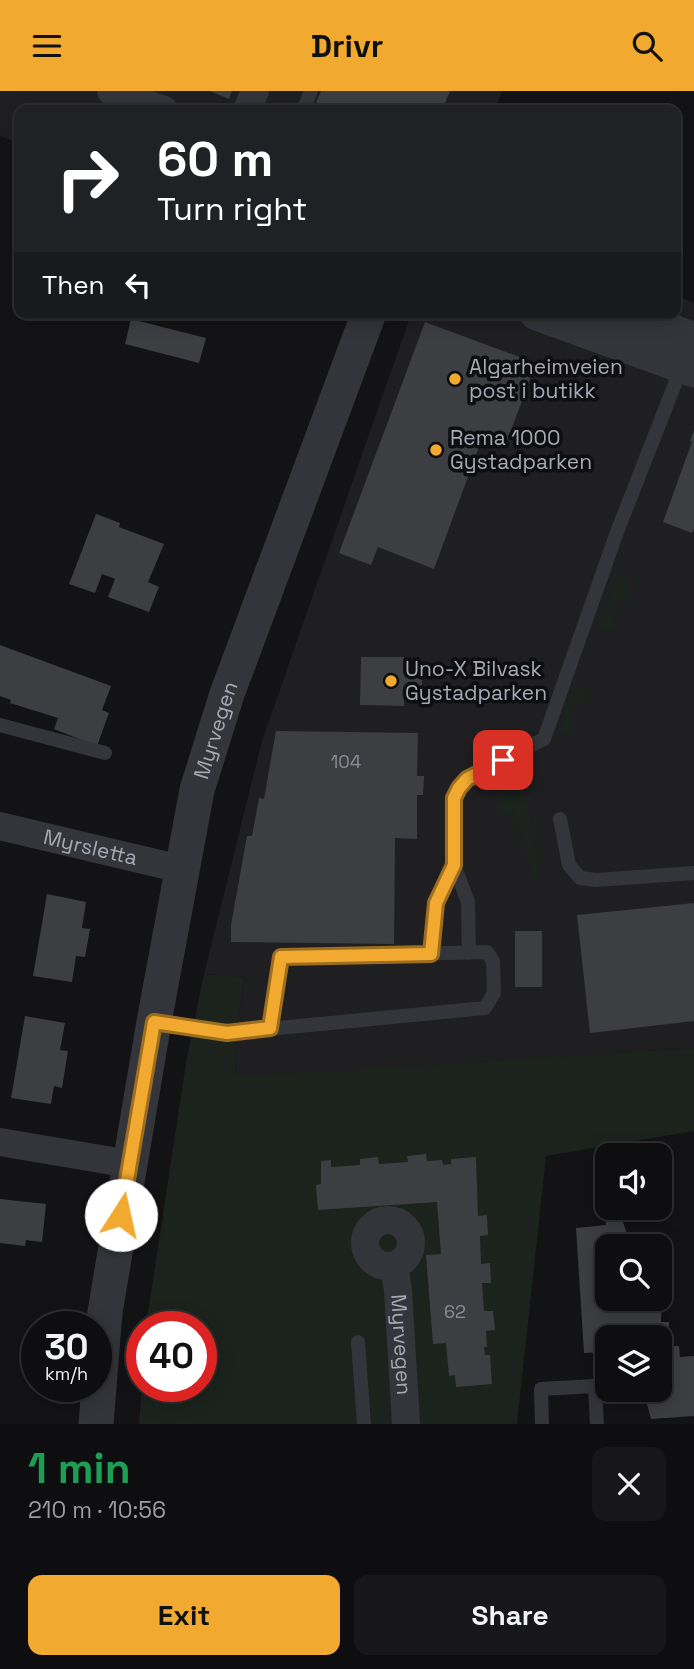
<!DOCTYPE html>
<html lang="en">
<head>
<meta charset="utf-8">
<style>
	:root { --surface:#0e0e10; --page:#171719; --text:#f1f3f6; --muted:#9b9c9f; --line:#2e2e30; --accent:#f1a92f }
	body { margin:0; font-family:"Space Grotesk",sans-serif; background:var(--page); color:var(--text); height:100vh; display:flex; flex-direction:column; font-size:26px; white-space:nowrap }
	* { box-sizing:border-box; margin:0 }
	p { font-size:23px; color:var(--muted) }
	.icon { flex:none; width:38px; height:38px; fill:none; stroke:currentColor; stroke-width:2; stroke-linecap:round; stroke-linejoin:round }
	.map { position:relative; height:1333px; overflow:hidden }
	.drawer { display:flex; flex-direction:column; background:var(--surface); flex:1 }
	.drawer>* { flex:none }
	.hud { position:absolute; left:14px; top:14px; width:667px; height:214px; border-radius:14px; box-shadow:0 4px 18px #0003,0 0 0 2px var(--line); background:#202124; color:#fff; overflow:hidden }
	.fabs { position:absolute; left:595px; top:1052px; display:grid; gap:14px }
	.fabs a { display:grid; place-items:center; width:77px; height:77px; border-radius:14px; background:var(--surface); box-shadow:0 4px 18px #0003,0 0 0 2px var(--line); font-size:35px }
	.speed { position:absolute; left:21px; top:1220px; display:flex; gap:14px; font-size:35px; font-weight:700; text-align:center }
	.speed>* { display:grid; place-content:center; width:91px; height:91px; border-radius:50%; background:var(--surface); box-shadow:0 4px 18px #0003,0 0 0 2px var(--line); line-height:1 }
	.speed small { font-size:18px; font-weight:400 }
	.speed .limit { border:10px solid #d22; background:#fff; color:#111 }
	.pin { position:absolute; display:grid; place-items:center; width:60px; height:60px; color:#fff; margin:-30px; border-radius:14px; box-shadow:0 4px 10px #0006 }
	.me { position:absolute; width:77px; margin:-38px; rotate:10deg; stroke-linejoin:round; filter:drop-shadow(0 0 5px #0008) }
	.turn { display:flex; align-items:center; gap:24px; height:147px; padding:0 28px; font-size:32px }
	.turn .icon { width:91px; height:91px; stroke-width:2.5 }
	.turn b { display:block; font-size:49px; line-height:60px }
	.then { display:flex; align-items:center; height:66px; padding:0 28px; background:#0003; gap:14px; font-size:26px }
	.round { display:grid; place-items:center; flex:none; width:74px; height:74px; border-radius:14px; background:var(--page) }
	.head { display:flex; align-items:center; justify-content:space-between; height:119px; padding:0 28px }
	h1 { font-size:42px; font-weight:700; line-height:52px; color:#1e9e55 }
	.button { display:flex; gap:14px; margin-top:auto; padding:14px 28px }
	.button a { flex:1; height:80px; border-radius:14px; background:var(--accent); color:#111; font-size:28px; font-weight:700; line-height:80px; text-align:center }
	.button a+a { background:var(--page); color:var(--text) }
	header { display:flex; justify-content:space-between; align-items:center; height:91px; padding:0 28px; background:var(--accent); color:#111; font-size:32px; font-weight:700 }
	.map>svg:first-child { display:block }
</style>
</head>
<body>
<header><svg class="icon" aria-label="menu" viewBox="0 0 24 24"><path d="M4 6h16M4 12h16M4 18h16"/></svg>Drivr<svg class="icon" aria-label="search" viewBox="0 0 24 24"><circle cx="10" cy="10" r="6"/><path d="M15 15l6 6"/></svg></header>
<div class="map">
<svg width="694" height="1333" viewBox="0 0 694 1333">
	<rect width="100%" height="100%" fill="#131315"/>
	<g fill="#1f1f22">
		<polygon points="0,0 502,0 495,19 19,19 19,52 0,45"/>
		<polygon points="676,204 694,212 694,957 235,987 237,933 245,886 204,883 262,650 410,226 403,222 676,222"/>
	</g>
	<g fill="#1b231c">
		<polygon points="617,483 623,483 626,486 629,508 612,511 616,537 601,539 598,535"/>
		<polygon points="580,593 583,595 587,613 569,616 574,642 559,645 559,638 575,595"/>
		<path d="M535,672L531,677L521,679L537,763L535,764L539,771L537,776L539,797L530,778L515,721L499,724C493,699 511,675 535,672Z"/>
		<polygon points="204,883 245,886 237,933 235,986 694,957 694,1040 546,1065 517,1333 139,1333 142,1295 201,1295 201,1236 146,1235 186,972"/>
	</g>
	<g fill="#3d3e42">
		<polygon points="210,0 232,0 229,8"/>
		<polygon points="321,0 450,0 442,19 313,19"/>
		<polygon points="131,228 206,247 199,272 125,253"/>
		<polygon points="425,231 536,272 506,353 483,345 434,478 378,456 371,474 339,462"/>
		<polygon points="694,339 694,438 692,442 663,431 692,351 690,350"/>
		<polygon points="96,423 120,432 119,436 164,453 148,491 159,496 149,521 108,506 115,488 102,483 95,502 69,493"/>
		<polygon points="0,554 111,595 102,619 109,622 97,655 54,638 58,627 10,612 11,609 0,605"/>
		<polygon points="361,566 404,566 404,584 422,584 422,597 404,597 404,615 360,614"/>
		<polygon points="276,640 418,642 417,685 424,685 423,704 417,704 417,748 395,747 394,853 231,851 231,834 247,745 252,745 259,707 264,708"/>
		<polygon points="47,803 86,811 82,837 90,838 85,866 76,865 72,891 33,885"/>
		<polygon points="694,812 694,930 590,942 577,824"/>
		<rect x="515" y="840" width="27" height="56"/>
		<polygon points="25,925 65,932 60,959 68,960 62,997 54,995 51,1013 11,1007"/>
		<polygon points="426,1063 427,1070 442,1069 443,1074 451,1073 451,1068 476,1066 478,1125 487,1124 488,1144 480,1145 481,1173 490,1172 491,1192 482,1192 484,1220 493,1220 495,1239 486,1240 487,1256 484,1256 485,1264 490,1264 492,1293 456,1296 455,1284 449,1285 446,1252 433,1253 426,1164 441,1163 437,1111 318,1119 316,1094 321,1093 321,1070 331,1069 331,1076 360,1074 360,1068 378,1066 379,1073 408,1071 407,1065"/>
		<polygon points="0,1108 46,1113 42,1151 26,1149 25,1155 0,1152"/>
		<polygon points="619,1121 632,1155 607,1155 607,1208 662,1208 661,1231 669,1231 668,1255 679,1255 680,1266 694,1265 694,1325 651,1328 643,1298 660,1298 660,1246 607,1246 607,1261 584,1262 576,1137 606,1134 605,1122"/>
	</g>
	<g fill="none" stroke-linecap="round" stroke-linejoin="round">
		<g stroke="#34353a" stroke-width="14">
			<polyline points="303,19 311,0"/>
			<polyline points="0,634 105,662"/>
			<polyline points="560,728 569,774 580,787 596,789 694,782"/>
			<polyline points="454,774 468,811 469,862"/>
			<polyline points="431,863 436,812 454,774 454,707 459,697 467,688 544,648 617,441 682,275"/>
			<polyline points="155,931 227,942 485,917 494,902 493,870 487,861 281,866 270,937"/>
			<polyline points="358,1251 364,1333"/>
			<polyline points="542,1333 541,1298 595,1295 597,1333"/>
		</g>
		<g stroke="#34353a" stroke-width="28">
			<polyline points="111,0 164,19"/>
			<polyline points="247,19 255,0"/>
			<path id="s1" d="M0,735L181,778"/>
			<polyline points="0,1051 130,1073"/>
			<circle cx="388" cy="1152" r="23"/>
			<path id="s2" d="M394,1175L398,1199L406,1333"/>
		</g>
		<g stroke="#34353a" stroke-width="35">
			<polyline points="537,222 694,279"/>
			<polyline points="623,222 694,249"/>
			<path id="s3" d="M96,1333L105,1221L154,931L197,699L227,603L369,222"/>
		</g>
	</g>
	<g fill="none" stroke-linecap="round" stroke-linejoin="round">
		<g stroke="#9d6e1f" stroke-width="18">
			<polyline id="route" points="121,1124 154,931 227,942 270,937 281,866 431,863 436,812 454,774 454,707 459,697 467,688 503,669"/>
		</g>
		<use href="#route" stroke="#f1a92f" stroke-width="12"/>
	</g>
	<g fill="#f1a92f" stroke="#0e0e10" stroke-width="2.5">
		<circle cx="455" cy="288" r="7"/>
		<circle cx="436" cy="359" r="7"/>
		<circle cx="391" cy="590" r="7"/>
	</g>
	<g text-anchor="middle" stroke-width="7" stroke-linejoin="round" paint-order="stroke">
		<g font-size="18" fill="#8b8f98">
			<text x="346" y="677">104</text>
			<text x="455" y="1227">62</text>
		</g>
		<g font-size="21" fill="#a5aab5" stroke="#0e0e10" text-anchor="start">
			<text x="469" y="283">Algarheimveien<tspan x="469" dy="24">post i butikk</tspan></text>
			<text x="450" y="354">Rema 1000<tspan x="450" dy="24">Gystadparken</tspan></text>
			<text x="405" y="585">Uno-X Bilvask<tspan x="405" dy="24">Gystadparken</tspan></text>
		</g>
		<g font-size="21" fill="#a5aab5" stroke="#0e0e10">
			<text dy="7" stroke="none"><textPath href="#s3" startOffset="705">Myrvegen</textPath></text>
			<text dy="7" stroke="none"><textPath href="#s1" startOffset="93">Myrsletta</textPath></text>
			<text dy="7" stroke="none"><textPath href="#s2" startOffset="79">Myrvegen</textPath></text>
		</g>
	</g>
</svg>
<div class="fabs">
<a><svg class="icon" aria-label="sound" viewBox="0 0 24 24"><path d="M4 9h4l5-4v14l-5-4H4zM17 9q2 3 0 6"/></svg></a>
<a><svg class="icon" aria-label="search" viewBox="0 0 24 24"><circle cx="10" cy="10" r="6"/><path d="M15 15l6 6"/></svg></a>
<a><svg class="icon" aria-label="layers" viewBox="0 0 24 24"><path d="M12 4l9 5-9 5-9-5zM3 14l9 5 9-5"/></svg></a>
</div>
<div class="speed"><div>30<small>km/h</small></div><div class="limit">40</div></div>
<div class="pin" style="left:503px;top:669px;background:#d93025"><svg class="icon" aria-label="arrive" viewBox="0 0 24 24"><path d="M6 21V4h12l-3 4 3 4H6"/></svg></div>
<svg class="me" style="left:121px;top:1124px" viewBox="-20 -20 40 40"><circle r="19" fill="#fff"/><path d="M0-13L10 11 0 6-10 11z" fill="#f1a92f"/></svg>
<div class="hud">
<div class="turn"><svg class="icon" aria-label="right" viewBox="0 0 24 24"><path d="M7 20v-9h11M14 6l5 5-5 5"/></svg><div><b>60 m</b>Turn right</div></div>
<div class="then">Then<svg class="icon" aria-label="left" viewBox="0 0 24 24"><path d="M17 20v-9H6M10 6l-5 5 5 5"/></svg></div>
</div>
</div>
<section class="drawer">
<div class="head"><div><h1>1 min</h1><p>210 m · 10:56</p></div><a class="round"><svg class="icon" aria-label="close" viewBox="0 0 24 24"><path d="M6 6l12 12M18 6L6 18"/></svg></a></div>
<div class="button"><a>Exit</a><a>Share</a></div>
</section>
</body>
</html>
